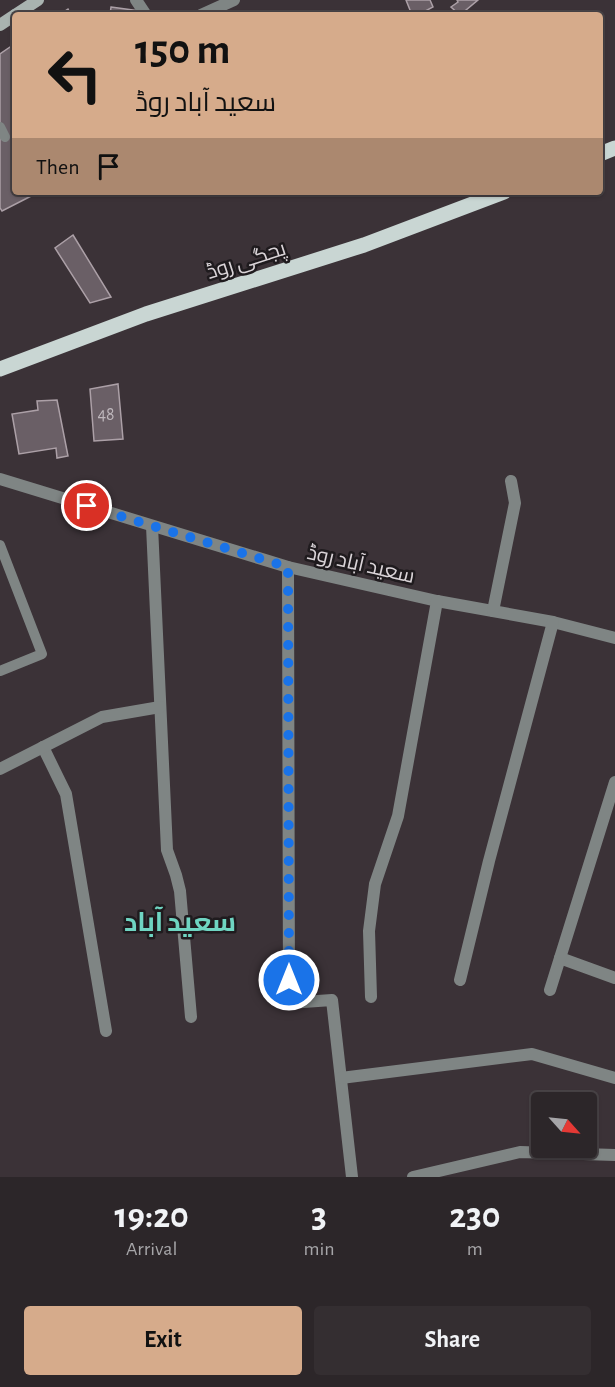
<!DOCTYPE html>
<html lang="en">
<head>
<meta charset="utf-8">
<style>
	:root { --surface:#2c2629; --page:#342e31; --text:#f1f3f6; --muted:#a6a5a8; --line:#484346; --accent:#d6ab8b }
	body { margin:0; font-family:"Alegreya Sans",Cairo,sans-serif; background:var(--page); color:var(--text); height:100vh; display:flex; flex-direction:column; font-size:22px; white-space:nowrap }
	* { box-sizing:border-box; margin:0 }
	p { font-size:20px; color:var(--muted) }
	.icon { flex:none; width:33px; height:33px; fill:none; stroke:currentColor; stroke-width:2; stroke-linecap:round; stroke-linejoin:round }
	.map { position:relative; height:1177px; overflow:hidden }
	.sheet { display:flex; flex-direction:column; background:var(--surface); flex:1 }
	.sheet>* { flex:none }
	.guide { position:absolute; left:12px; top:12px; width:591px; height:183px; border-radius:6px; box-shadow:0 2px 4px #0004,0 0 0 2px var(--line); background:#d6ab8b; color:#111; overflow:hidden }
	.needle { width:39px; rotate:117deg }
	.fabs { position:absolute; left:531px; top:1092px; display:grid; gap:12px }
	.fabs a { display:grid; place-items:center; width:66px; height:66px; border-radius:6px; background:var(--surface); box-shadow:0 2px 4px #0004,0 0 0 2px var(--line); font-size:30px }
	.pin { position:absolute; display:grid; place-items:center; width:51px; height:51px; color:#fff; margin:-26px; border:3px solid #fff; border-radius:50%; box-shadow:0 2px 6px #0007 }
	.me { position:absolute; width:66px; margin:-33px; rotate:0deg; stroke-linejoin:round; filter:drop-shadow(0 0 4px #0008) }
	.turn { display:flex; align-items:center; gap:21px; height:126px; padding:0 24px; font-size:27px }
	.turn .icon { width:78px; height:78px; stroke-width:2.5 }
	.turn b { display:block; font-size:42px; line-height:51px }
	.then { display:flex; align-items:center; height:57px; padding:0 24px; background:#0003; gap:12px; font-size:22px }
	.eta { display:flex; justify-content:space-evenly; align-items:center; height:102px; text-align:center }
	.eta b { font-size:36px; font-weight:700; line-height:42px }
	.primary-button { display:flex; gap:12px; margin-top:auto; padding:12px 24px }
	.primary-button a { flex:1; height:69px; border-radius:6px; background:var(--accent); color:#111; font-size:24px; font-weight:700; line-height:69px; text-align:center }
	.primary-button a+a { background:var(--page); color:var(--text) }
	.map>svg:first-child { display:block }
</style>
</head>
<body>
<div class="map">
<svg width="615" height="1177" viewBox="0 0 615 1177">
	<rect width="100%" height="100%" fill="#3b3237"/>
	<g fill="#6a5f66" stroke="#aca0a7" stroke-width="1.5">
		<polygon points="406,0 430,0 433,7 418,15 412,15"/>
		<polygon points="457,0 478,0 460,15 451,7 458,2"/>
		<polygon points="111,7 140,11 145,15 110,15"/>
		<polygon points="68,9 71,15 59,15"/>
		<polygon points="13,45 15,48 15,192 39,192 2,211 0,208 0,54"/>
		<polygon points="73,235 111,297 90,303 55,248"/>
		<polygon points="118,384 123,439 94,441 90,389"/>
		<polygon points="57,400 68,456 57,458 56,448 19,454 12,414 38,410 37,401"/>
	</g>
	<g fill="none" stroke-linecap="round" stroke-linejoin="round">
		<g stroke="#7f8584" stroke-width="10">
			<polyline points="0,127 5,137"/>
			<polyline points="0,545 42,654 0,671"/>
		</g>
		<g stroke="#7f8584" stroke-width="12">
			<polyline points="136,0 146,15"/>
			<polyline points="201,15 234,0"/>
			<polyline points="0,479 288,567 437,601 553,622 615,638"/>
			<polyline points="152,526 167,850 176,875 180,891 191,1017"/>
			<polyline points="288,567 289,1003 332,1000 352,1177"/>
			<polyline points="493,611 515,503 511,481"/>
			<polyline points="43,747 66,794 106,1031"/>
			<polyline points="0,769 102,717 160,707"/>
			<polyline points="560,958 615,978"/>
			<polyline points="460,980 489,861 553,622"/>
			<polyline points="550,990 615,782"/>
			<polyline points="371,997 369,931 375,884 398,816 437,601"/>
			<polyline points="341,1078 532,1054 615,1078"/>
			<polyline points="413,1177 520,1152 615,1155"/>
		</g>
		<g stroke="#a9b3b0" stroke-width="12">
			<polyline points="15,15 38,0"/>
			<polyline points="0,25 15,15"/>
		</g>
		<g stroke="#c9d6d3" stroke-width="15">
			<polyline points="600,154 615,148"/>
			<polyline points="0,369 146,314 364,245 504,192"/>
		</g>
	</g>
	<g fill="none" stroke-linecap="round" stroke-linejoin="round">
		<polyline stroke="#1a73e8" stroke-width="10" stroke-dasharray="0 18" points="87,506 288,567 289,980"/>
	</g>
	<g text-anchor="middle" stroke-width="5" stroke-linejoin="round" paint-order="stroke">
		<g font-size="18" fill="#beb7bc">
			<text x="106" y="420">48</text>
		</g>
		<g font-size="21" fill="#dad4d8" stroke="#1f1b1e">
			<text transform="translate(246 260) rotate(-18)" y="7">پجگی روڈ</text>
			<text transform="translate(361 564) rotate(13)" y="7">سعید آباد روڈ</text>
		</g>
		<g font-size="27" font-weight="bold" fill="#6fd5c2" stroke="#1f1b1e">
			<text x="180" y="931">سعید آباد</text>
		</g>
	</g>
</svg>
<div class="fabs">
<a><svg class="needle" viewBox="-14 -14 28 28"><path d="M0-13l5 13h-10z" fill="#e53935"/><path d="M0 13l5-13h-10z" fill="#a6a5a8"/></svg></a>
</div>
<div class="pin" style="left:87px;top:506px;background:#d93025"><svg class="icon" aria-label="arrive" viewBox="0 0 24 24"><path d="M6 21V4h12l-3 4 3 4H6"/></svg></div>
<svg class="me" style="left:289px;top:980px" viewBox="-20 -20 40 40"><circle r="17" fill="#1a73e8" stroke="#fff" stroke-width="3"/><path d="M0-11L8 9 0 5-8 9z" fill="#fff"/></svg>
<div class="guide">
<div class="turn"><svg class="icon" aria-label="left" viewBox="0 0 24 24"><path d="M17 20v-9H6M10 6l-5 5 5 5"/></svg><div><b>150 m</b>سعید آباد روڈ</div></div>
<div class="then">Then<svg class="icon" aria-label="arrive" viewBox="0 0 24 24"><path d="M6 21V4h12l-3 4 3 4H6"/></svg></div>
</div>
</div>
<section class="sheet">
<div class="eta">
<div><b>19:20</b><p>Arrival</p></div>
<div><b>3</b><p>min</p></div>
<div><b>230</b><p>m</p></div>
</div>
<div class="primary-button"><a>Exit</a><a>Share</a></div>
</section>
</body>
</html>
